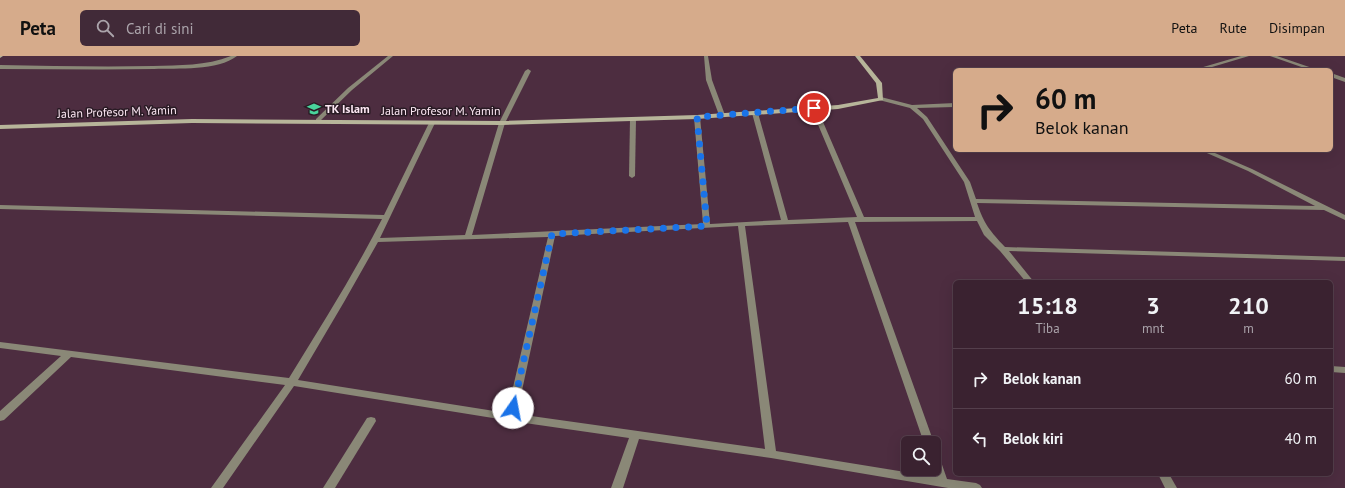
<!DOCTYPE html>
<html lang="id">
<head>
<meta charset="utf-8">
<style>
	:root { --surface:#3a2230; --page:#412a38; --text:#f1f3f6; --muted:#aba4ab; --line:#543f4c; --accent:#d6ab8b }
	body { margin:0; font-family:"PT Sans",sans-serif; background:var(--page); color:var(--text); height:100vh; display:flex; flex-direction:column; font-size:15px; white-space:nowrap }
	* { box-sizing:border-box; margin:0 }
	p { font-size:13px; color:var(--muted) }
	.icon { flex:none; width:22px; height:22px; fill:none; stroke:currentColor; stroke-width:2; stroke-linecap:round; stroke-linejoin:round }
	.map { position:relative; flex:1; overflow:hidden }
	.side { position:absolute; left:953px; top:224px; width:380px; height:196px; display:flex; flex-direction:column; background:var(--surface); border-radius:6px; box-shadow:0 4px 16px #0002,0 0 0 1px var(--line) }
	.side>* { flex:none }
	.hud { position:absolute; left:953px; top:12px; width:380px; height:84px; border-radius:6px; box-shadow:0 4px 16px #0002,0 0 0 1px var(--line); background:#d6ab8b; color:#111; overflow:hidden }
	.tools { position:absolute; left:901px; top:380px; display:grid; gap:8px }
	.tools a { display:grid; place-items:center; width:40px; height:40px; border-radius:6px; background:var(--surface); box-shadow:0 4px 16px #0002,0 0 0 1px var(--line); font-size:20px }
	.pin { position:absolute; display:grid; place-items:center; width:34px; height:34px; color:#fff; margin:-17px; border:2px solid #fff; border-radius:50%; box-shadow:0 1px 4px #0007 }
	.me { position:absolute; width:44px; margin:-22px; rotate:12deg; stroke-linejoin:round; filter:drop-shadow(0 0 3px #0008) }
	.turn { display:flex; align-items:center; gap:14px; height:84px; padding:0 16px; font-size:18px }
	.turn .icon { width:52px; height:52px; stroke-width:2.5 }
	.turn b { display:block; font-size:28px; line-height:34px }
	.eta { display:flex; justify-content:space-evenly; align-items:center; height:68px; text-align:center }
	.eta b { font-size:24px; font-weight:700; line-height:28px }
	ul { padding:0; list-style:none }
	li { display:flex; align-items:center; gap:12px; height:60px; padding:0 16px; border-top:1px solid var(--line) }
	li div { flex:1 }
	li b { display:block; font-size:15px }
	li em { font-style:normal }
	header { display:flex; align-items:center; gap:24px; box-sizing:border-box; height:56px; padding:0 20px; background:var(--accent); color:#111 }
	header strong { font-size:19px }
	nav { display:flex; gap:22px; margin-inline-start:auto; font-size:14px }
	.search { width:280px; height:36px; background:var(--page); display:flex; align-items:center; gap:10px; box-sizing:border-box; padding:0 14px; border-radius:6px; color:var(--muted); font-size:15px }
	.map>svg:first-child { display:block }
</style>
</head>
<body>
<header>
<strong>Peta</strong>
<div class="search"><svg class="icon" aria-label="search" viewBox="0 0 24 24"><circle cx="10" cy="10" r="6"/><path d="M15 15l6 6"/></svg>Cari di sini</div>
<nav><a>Peta</a><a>Rute</a><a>Disimpan</a></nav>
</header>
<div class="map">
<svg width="1345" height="432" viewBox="0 0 1345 432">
	<rect width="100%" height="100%" fill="#4d2d40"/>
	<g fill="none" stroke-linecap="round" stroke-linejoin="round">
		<g fill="#8a8877" fill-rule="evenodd">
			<path d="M231,0H237C218,15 177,12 154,13C102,14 51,13 0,13V9C51,10 102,11 153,10C179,9 206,10 231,0Z"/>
			<polygon points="388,0 393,0 352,34 320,65 316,65 316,63 348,32"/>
			<polygon points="704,0 708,0 712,24 725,59 724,60 719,59 706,24"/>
			<polygon points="1241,0 1249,0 1202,14 1193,14"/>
			<polygon points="1270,0 1277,0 1318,14 1310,14"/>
			<path d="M528,13L531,15L505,67L472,179L703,168L694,61L697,59L700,61L710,168L781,164L752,57L755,55L758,57L788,164L857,161L811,52L814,50L817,52L864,161H975L964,126L923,63L910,52L879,44V42L881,41L912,49L955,47V51L917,52L927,61L970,126L976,143L1315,150L1248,115L1200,94H1208L1252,113L1345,159V164L1324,154L977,147C984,168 990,175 1005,191L1345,201V205L1009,195L1034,226H1026L1000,195L984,179L977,165L855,166L934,387H924L848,166L745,170L776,395L936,421L933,413L934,396L938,397L939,400L947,423L976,427L980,429L982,432H948L771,402L639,383L623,432H611L629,382L511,365L294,330L223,432H211L285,329L71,301L4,364L0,365V355L61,300L0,292V286L289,322C321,270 354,218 382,163L0,153V149L384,159L429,67L432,65L435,67L380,182L465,179L499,67L525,15ZM738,170L765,393L517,358L555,180ZM548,181L507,357L298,324L344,246L378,186Z"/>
			<polygon points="1331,17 1345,22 1345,26 1331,21"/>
			<polygon points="633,61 636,63 635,120 632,122 629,120 630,63"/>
			<polygon points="1331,310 1345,311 1345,317 1331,316"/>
			<polygon points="371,361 375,362 376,365 335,432 323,432 367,362"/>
			<polygon points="1158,418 1169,418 1177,432 1165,432"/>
		</g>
		<g fill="#b7b59a" fill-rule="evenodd">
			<polygon points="0,0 3,0 0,2"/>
			<polygon points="855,0 860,0 882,27 883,44 838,53 697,63 502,69 192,67 0,73 0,69 192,63 502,65 697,59 838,49 878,42 876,27"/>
		</g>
	</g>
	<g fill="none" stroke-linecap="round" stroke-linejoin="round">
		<polyline stroke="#1a73e8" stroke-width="7" stroke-dasharray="0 12.6" points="513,352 552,178 707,170 697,61 814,52"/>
	</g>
	<defs>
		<g id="school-bare" transform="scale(1.08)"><path d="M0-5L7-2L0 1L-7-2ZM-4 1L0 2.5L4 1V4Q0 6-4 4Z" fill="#49d49c" stroke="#291b24" stroke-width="2.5" paint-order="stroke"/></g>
	</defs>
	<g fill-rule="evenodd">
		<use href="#school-bare" x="314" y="53"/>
	</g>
	<g text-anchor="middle" stroke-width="3" stroke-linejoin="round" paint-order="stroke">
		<g font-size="12" font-weight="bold" fill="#fde8f4" stroke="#291b24" text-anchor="start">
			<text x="325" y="57">TK Islam</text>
		</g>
		<g font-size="12" fill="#fde8f4" stroke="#291b24">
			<text x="441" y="59">Jalan Profesor M. Yamin</text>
			<text transform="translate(117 56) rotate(-2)" y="4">Jalan Profesor M. Yamin</text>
		</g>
	</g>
</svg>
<div class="tools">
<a><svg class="icon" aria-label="search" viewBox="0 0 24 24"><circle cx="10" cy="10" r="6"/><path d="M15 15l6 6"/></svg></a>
</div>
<div class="pin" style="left:814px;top:52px;background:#d93025"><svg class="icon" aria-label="arrive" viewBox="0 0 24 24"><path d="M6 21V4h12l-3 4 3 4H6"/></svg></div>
<svg class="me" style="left:513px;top:352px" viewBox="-20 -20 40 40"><circle r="19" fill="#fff"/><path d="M0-13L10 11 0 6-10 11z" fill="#1a73e8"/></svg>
<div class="hud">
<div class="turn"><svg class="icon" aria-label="right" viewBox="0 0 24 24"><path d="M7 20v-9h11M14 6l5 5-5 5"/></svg><div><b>60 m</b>Belok kanan</div></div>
</div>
<section class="side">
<div class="eta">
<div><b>15:18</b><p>Tiba</p></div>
<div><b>3</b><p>mnt</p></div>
<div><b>210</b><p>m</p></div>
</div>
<ul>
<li><svg class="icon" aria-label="right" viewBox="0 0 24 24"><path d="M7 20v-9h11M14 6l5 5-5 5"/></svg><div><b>Belok kanan</b></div><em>60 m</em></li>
<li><svg class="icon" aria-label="left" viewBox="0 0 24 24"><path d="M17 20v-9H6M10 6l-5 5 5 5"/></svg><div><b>Belok kiri</b></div><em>40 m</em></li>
</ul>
</section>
</div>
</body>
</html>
